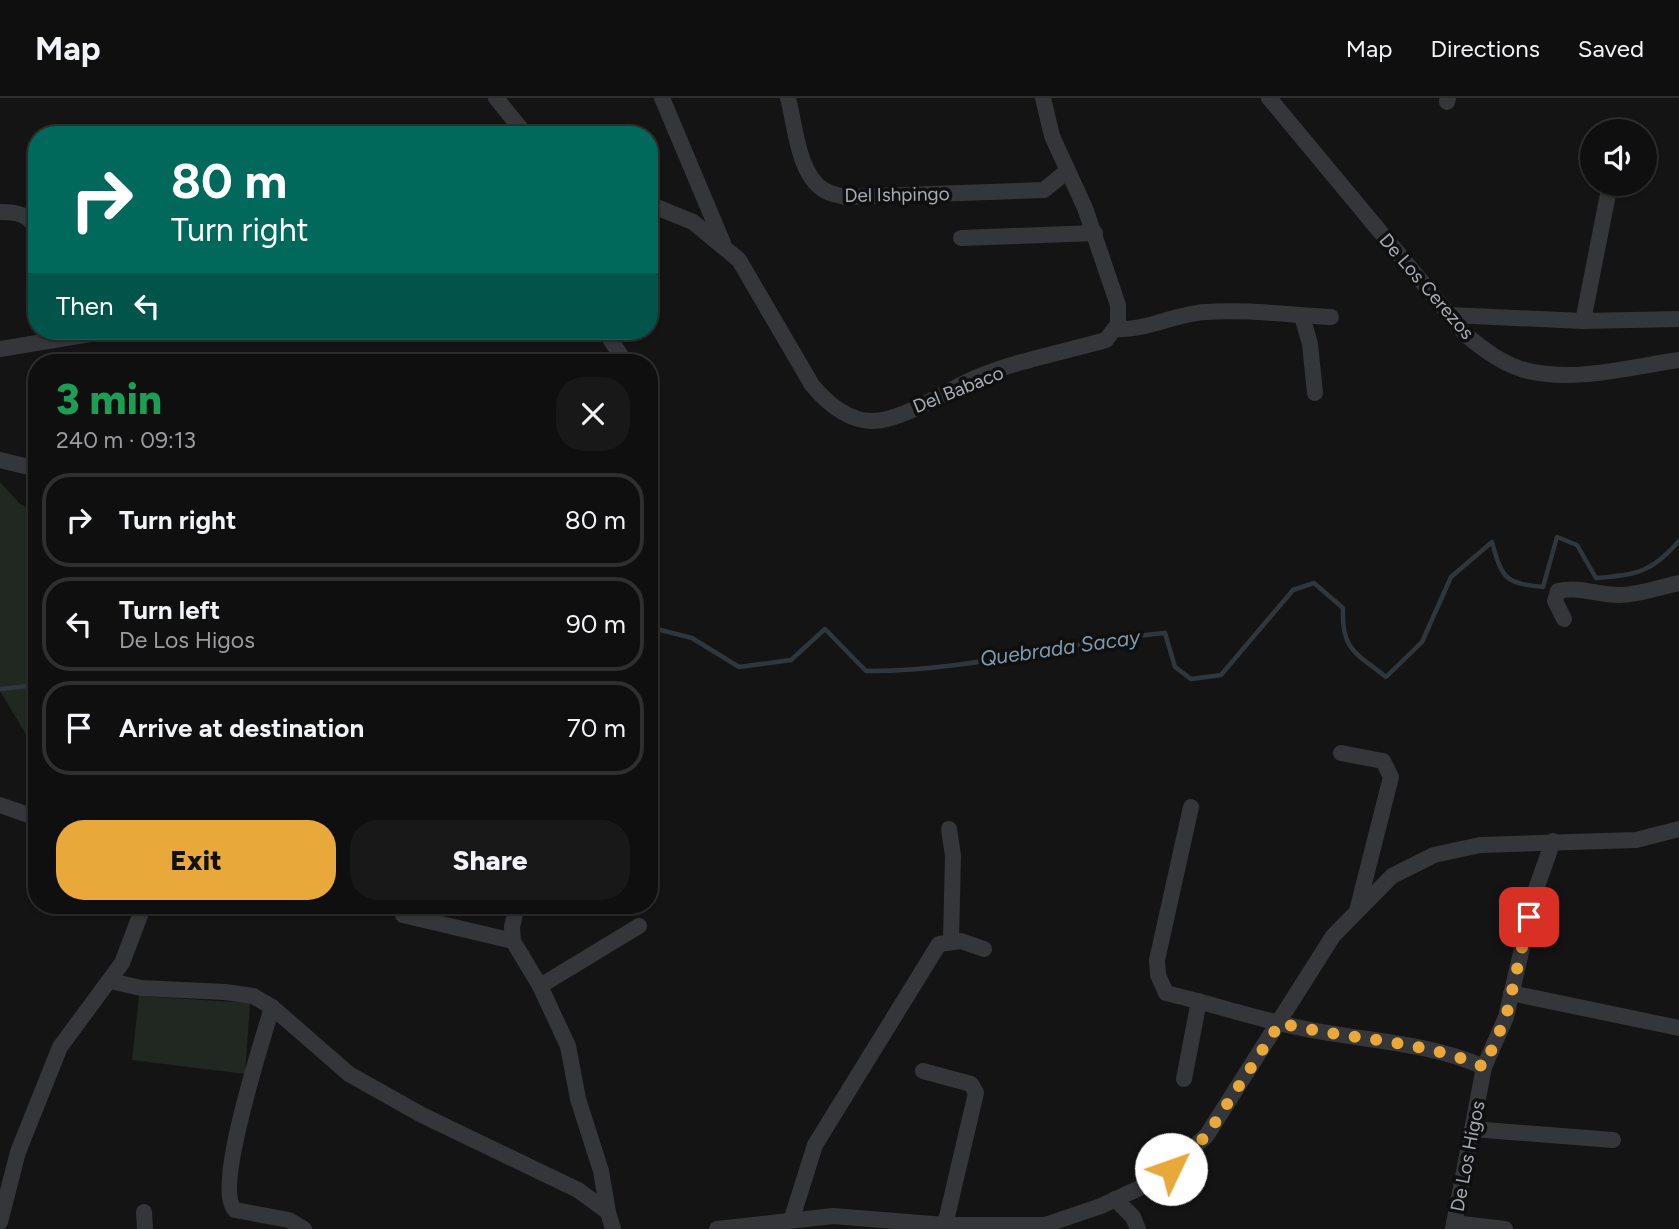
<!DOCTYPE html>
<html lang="en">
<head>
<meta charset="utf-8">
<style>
	:root { --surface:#0f0f10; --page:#181819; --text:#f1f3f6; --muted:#9b9c9f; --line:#2f2f30; --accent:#e8a83a }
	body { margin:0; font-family:Figtree,sans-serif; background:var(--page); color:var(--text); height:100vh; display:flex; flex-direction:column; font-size:26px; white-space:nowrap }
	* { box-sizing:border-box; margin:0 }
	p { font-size:23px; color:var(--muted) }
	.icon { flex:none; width:38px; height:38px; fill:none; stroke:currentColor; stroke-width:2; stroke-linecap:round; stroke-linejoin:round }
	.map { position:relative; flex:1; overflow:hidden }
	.details { position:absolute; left:28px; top:256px; width:630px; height:560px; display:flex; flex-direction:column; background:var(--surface); border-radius:28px; box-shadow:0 2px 5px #0004,0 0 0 2px var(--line) }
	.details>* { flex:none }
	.hud { position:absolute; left:28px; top:28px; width:630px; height:214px; border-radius:28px; box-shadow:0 2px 5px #0004,0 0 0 2px var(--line); background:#00695c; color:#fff; overflow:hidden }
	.fabs { position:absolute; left:1580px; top:21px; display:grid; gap:14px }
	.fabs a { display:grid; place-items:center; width:77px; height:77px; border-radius:50%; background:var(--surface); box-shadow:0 2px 5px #0004,0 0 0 2px var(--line); font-size:35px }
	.pin { position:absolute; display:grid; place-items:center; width:60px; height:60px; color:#fff; margin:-30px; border-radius:14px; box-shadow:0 4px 10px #0006 }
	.me { position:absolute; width:77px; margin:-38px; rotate:48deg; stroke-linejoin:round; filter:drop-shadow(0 0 5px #0008) }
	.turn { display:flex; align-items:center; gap:24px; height:147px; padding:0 28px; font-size:32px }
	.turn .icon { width:91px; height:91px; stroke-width:2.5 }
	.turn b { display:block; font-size:49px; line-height:60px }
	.then { display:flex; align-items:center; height:66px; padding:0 28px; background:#0003; gap:14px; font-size:26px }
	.round { display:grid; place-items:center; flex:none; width:74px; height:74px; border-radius:28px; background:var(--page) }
	.summary { display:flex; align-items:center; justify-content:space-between; height:119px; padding:0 28px }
	h1 { font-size:42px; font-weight:800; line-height:52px; color:#1e9e55 }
	.primary-button { display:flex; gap:14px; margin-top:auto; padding:14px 28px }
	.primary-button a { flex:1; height:80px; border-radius:28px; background:var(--accent); color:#111; font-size:28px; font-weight:800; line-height:80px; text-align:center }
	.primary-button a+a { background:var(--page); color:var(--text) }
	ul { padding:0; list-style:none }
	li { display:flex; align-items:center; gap:21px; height:94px; margin:0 14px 10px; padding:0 14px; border:4px solid var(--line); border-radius:28px }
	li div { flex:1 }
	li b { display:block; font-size:26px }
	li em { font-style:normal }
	header { display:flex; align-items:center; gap:42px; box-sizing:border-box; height:98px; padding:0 35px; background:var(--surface); border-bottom:2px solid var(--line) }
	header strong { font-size:33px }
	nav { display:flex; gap:38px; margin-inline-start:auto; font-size:24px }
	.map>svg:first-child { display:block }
</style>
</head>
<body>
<header>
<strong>Map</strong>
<nav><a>Map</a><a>Directions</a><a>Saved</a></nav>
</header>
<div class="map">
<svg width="1679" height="1131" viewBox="0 0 1679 1131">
	<rect width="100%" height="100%" fill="#141415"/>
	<g fill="#202821">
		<polygon points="0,384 20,406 37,414 37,644 27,638 0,593"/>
		<polygon points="139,898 250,905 245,976 132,962"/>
	</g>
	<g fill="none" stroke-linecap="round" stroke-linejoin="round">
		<g stroke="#2e373d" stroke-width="4.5">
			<path d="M649,529L692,540L739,569L791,562L825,531L866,573C967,574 1065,544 1165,535L1175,569L1191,581L1221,577L1293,492L1314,485L1343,510C1341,552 1356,555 1386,579L1422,544L1451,479L1492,444C1502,480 1504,485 1543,489L1557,439L1577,447L1596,480C1637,477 1652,474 1679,443"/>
			<polyline points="0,591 37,587"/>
		</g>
		<g stroke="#35363a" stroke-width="16">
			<polyline points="496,0 526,37"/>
			<polyline points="662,0 723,145"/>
			<path d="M788,0C795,26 798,77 824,92C830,96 838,97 845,99L1044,92L1066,74"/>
			<path d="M1269,0L1466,237C1483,251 1500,264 1521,271C1570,286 1630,269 1679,262"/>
			<polyline points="1447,4 1448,0"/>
			<path d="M649,106L693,124L739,162L812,287C827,305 846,322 871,323C901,324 947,292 975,280C1016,263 1063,254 1106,242L1118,226V207L1085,110L1052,38L1043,0"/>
			<path d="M0,114C17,114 28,116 37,131"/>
			<polyline points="961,140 1095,135"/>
			<polyline points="1449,217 1583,223 1679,221"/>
			<polyline points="1302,218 1310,246 1315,295"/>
			<polyline points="1583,223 1610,86"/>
			<path d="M1115,231C1146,233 1174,216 1205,214C1247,211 1290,217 1331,219"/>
			<polyline points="605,233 625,264"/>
			<polyline points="0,251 108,233"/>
			<polyline points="0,362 37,371"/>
			<path d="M1564,521L1555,503L1558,493C1580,488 1597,497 1619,497C1640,497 1659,489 1679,485"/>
			<polyline points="1341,655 1383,663 1391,679 1358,809"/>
			<polyline points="0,707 37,720"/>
			<path d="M1191,709L1157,862L1158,877L1166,895C1213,906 1259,922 1306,931C1366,943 1427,944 1484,969"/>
			<polyline points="949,731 953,758 951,842"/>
			<polyline points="517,807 512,829 513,843 540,888 568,948 578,1001 601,1073 608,1114"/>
			<polyline points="403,817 513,843"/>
			<polyline points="110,883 141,890 225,894 253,898 272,909 349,976 422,1017 578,1092 608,1114 613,1131"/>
			<polyline points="540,888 639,828"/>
			<polyline points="1511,895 1679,930"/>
			<path d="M272,909C263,942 213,1090 235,1112L289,1122L304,1131"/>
			<polyline points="923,973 971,986 976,995 945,1127"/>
			<polyline points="1184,981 1199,903"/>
			<polyline points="1472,1031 1613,1042"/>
			<polyline points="1115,1101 1133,1119 1138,1131"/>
			<polyline points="144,1114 145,1131"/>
			<polyline points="792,1120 815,1047 939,846 961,843 984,851"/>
			<polyline points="0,1124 18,1054 60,949 122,865 144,807"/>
			<polyline points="1454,1125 1505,1131"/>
			<polyline points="717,1131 833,1118 945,1127 1045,1127 1101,1108 1159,1081 1207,1037 1333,838 1392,778 1434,757 1480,747 1636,742 1679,731"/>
			<polyline points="1453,1131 1484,969 1506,919 1535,794 1553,743"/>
		</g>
	</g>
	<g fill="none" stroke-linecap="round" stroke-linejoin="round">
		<path stroke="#e8a83a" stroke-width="12" stroke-dasharray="0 21.6" d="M1171,1071L1207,1037L1280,925C1348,942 1419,941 1484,969L1506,919L1529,819"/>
	</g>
	<g text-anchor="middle" stroke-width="7" stroke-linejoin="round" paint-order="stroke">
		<g font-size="19" fill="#a6abb5" stroke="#0f0f10">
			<text transform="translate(897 96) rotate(-1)" y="7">Del Ishpingo</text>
			<text transform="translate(1427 188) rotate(49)" y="7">De Los Cerezos</text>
			<text transform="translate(958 291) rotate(-22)" y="7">Del Babaco</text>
			<text transform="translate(1467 1058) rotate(-79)" y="7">De Los Higos</text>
		</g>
		<g font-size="21" font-style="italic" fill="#7f9aae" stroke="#0f0f10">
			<text transform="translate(1060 550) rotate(-8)" y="7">Quebrada Sacay</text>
		</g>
	</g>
</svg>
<div class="fabs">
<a><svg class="icon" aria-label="sound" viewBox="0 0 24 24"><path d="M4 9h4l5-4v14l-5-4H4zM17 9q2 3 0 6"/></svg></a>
</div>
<div class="pin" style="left:1529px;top:819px;background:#d93025"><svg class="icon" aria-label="arrive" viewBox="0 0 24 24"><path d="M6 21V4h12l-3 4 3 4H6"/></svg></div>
<svg class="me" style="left:1171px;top:1071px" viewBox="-20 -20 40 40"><circle r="19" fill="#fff"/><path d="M0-13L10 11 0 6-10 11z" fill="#e8a83a"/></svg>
<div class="hud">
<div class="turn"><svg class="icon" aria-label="right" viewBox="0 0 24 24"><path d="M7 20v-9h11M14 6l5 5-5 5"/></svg><div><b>80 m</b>Turn right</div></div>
<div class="then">Then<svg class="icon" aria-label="left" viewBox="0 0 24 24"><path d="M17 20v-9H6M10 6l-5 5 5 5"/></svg></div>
</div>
<section class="details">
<div class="summary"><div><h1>3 min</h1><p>240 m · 09:13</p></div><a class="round"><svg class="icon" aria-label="close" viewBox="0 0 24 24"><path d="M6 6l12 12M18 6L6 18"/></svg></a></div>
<ul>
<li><svg class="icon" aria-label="right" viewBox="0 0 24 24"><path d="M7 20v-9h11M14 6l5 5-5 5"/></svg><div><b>Turn right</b></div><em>80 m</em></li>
<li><svg class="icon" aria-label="left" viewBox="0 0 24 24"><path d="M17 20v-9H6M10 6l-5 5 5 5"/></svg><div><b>Turn left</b><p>De Los Higos</p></div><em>90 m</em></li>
<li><svg class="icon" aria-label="arrive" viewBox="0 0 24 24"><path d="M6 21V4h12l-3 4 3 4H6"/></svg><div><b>Arrive at destination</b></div><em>70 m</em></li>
</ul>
<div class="primary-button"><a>Exit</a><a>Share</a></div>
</section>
</div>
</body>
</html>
